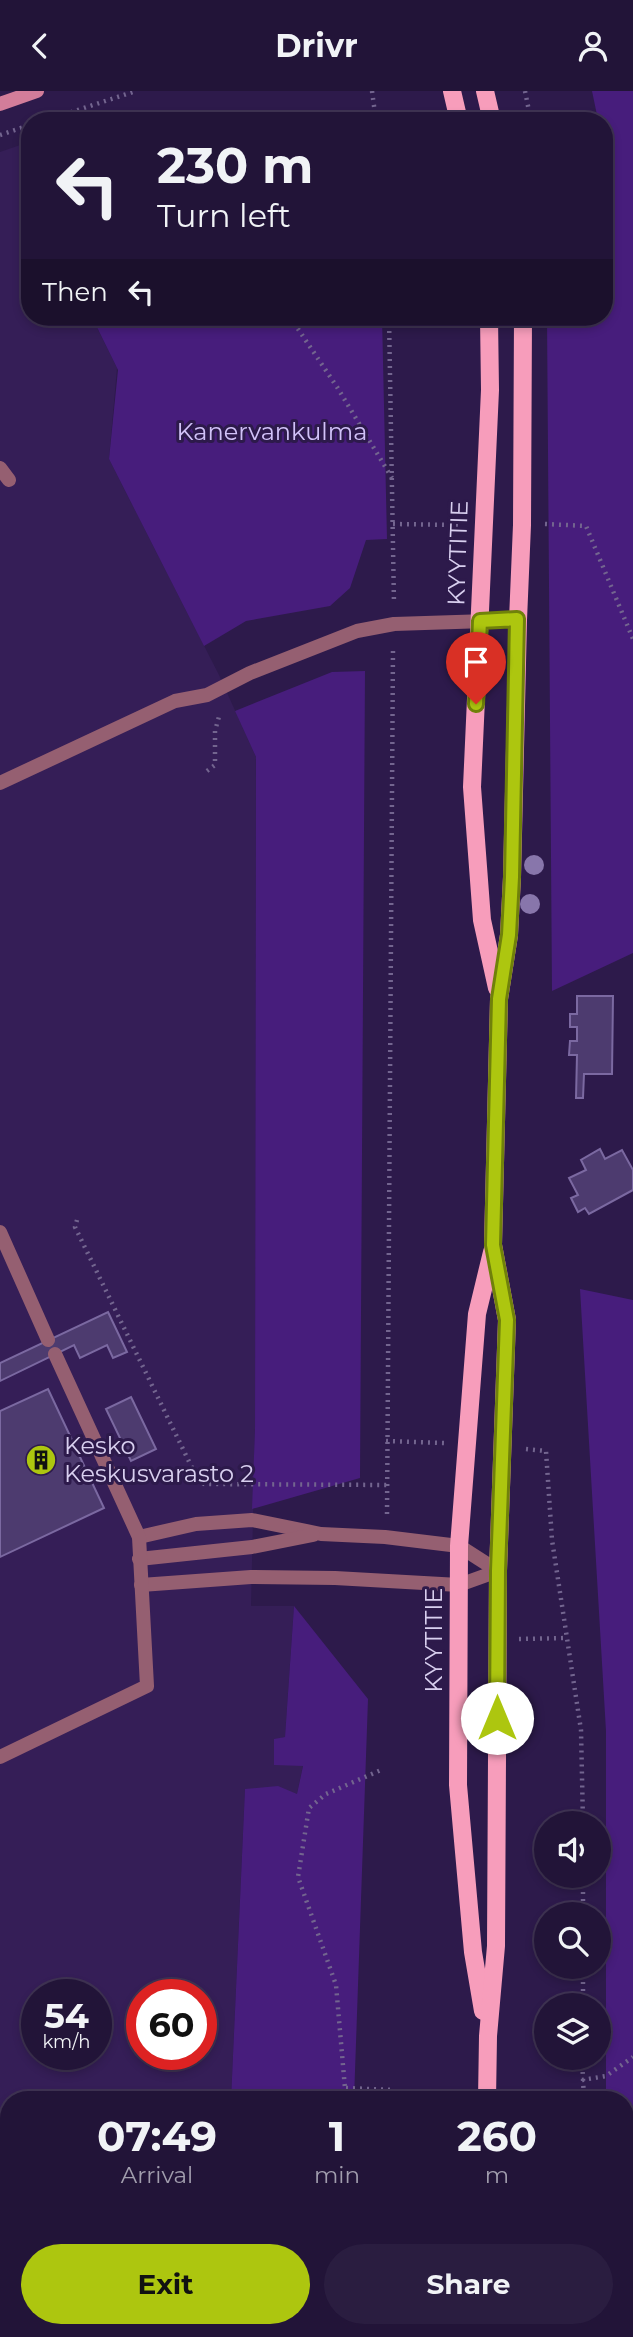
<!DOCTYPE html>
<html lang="en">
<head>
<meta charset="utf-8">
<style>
	:root { --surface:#221438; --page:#2a1d40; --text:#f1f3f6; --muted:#a29eae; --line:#3f3353; --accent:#adc60f }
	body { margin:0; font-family:Montserrat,sans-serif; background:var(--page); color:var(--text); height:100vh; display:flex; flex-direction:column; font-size:26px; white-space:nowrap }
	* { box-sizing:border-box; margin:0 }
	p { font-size:23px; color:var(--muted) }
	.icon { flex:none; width:38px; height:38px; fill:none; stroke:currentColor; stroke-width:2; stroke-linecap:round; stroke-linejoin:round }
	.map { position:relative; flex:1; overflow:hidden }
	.sheet { position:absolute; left:0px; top:2000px; width:634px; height:247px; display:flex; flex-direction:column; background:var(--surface); border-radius:28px 28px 0 0; box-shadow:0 4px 10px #0003,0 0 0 2px var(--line) }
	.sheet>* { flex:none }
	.hud { position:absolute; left:21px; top:21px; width:592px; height:214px; border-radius:28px; box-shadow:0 4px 10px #0003,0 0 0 2px var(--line); background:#221438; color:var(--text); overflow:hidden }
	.controls { position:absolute; left:534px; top:1720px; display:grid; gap:14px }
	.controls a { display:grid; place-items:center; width:77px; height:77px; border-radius:50%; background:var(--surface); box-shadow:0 4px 10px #0003,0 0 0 2px var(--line); font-size:35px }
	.speed { position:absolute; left:21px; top:1888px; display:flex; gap:14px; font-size:35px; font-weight:700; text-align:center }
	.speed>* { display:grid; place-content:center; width:91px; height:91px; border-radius:50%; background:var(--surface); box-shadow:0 4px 10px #0003,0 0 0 2px var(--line); line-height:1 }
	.speed small { font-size:18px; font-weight:400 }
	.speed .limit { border:10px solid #d22; background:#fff; color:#111 }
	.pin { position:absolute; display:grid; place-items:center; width:60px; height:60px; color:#fff; margin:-72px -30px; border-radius:50% 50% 50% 0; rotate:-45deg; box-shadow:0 0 7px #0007 }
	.pin .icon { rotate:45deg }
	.me { position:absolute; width:77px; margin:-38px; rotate:0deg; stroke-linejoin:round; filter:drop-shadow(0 0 5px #0008) }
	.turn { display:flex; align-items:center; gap:24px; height:147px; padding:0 21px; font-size:32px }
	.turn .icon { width:91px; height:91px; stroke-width:2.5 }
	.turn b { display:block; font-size:49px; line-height:60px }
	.then { display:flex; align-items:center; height:66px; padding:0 21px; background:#0003; gap:14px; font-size:26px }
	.eta { display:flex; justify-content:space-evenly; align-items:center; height:119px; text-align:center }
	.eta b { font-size:42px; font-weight:700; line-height:49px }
	.button { display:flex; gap:14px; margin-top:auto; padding:14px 21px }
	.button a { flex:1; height:80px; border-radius:42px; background:var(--accent); color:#111; font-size:28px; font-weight:700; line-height:80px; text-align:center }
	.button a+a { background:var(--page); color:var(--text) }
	header { display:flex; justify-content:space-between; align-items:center; height:91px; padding:0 21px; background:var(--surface); font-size:32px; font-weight:700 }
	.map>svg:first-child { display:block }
</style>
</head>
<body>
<header><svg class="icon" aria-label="back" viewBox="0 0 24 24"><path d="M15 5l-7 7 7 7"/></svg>Drivr<svg class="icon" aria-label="person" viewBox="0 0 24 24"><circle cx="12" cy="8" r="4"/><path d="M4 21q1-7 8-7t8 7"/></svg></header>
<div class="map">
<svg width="633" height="2246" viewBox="0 0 633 2246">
	<rect width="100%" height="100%" fill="#2d1a4b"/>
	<path fill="#351e57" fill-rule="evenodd" d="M26,52L30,64V226H92L117,277L109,368L219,584L256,666L255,1338L251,1515H294L285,1646L274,1649V1674H303L297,1703L245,1698L231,2009H9V2213L0,2218V61ZM37,1904H96V1964H37ZM142,1904H201V1964H142Z"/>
	<g fill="#471d7c">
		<polygon points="592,0 633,0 633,862 552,900 547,226 604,226 604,30 594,30 597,24"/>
		<polygon points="92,226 382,226 387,448 366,449 350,497 330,515 246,530 204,555 109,368 118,279"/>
		<polygon points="365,580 360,1387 252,1418 255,1338 256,666 235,620 332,581"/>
		<polygon points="580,1198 633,1209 633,2246 602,2246 602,2238 625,2238 625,2009 606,2009 606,1640"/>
		<polygon points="294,1515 368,1608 354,2009 231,2009 245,1698 278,1695 297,1703 303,1675 274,1674 274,1648 285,1646"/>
		<polygon points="10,2238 347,2238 346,2246 0,2246 0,2243"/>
	</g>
	<g fill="#4d3b6f" stroke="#7b69a1" stroke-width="2">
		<polygon points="577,905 613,905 612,983 584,983 583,1007 576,1007 577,964 569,964 570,950 577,950 577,936 570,936 570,923 577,923"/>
		<polygon points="600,1058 605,1068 622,1059 633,1079 633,1099 589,1123 585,1117 578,1121 571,1107 578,1104 569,1087 586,1079 581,1069"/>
		<polygon points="108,1221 127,1261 113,1267 107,1254 80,1267 74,1254 0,1290 0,1272"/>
		<polygon points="48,1298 104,1417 0,1466 0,1320"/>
		<polygon points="131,1306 156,1358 131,1370 106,1318"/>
	</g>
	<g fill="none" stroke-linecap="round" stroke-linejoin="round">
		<g stroke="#73658f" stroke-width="4.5" stroke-dasharray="2 5" stroke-linecap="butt">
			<polyline points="372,0 376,30"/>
			<polyline points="525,0 531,30"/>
			<polyline points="44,30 136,0"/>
			<polyline points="0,44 30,34"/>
			<polyline points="290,226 337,296 392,387"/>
			<polyline points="389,226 394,513"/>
			<polyline points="393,433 459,434"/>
			<polyline points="545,433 586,435 633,548"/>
			<polyline points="207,680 215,674 215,640 220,622"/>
			<polyline points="77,1129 75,1136 198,1389 204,1393 388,1394"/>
			<polyline points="386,1350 444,1352"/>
			<polyline points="526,1358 546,1360 552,1449 581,1639 583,1732"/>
			<polyline points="387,1423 393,557"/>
			<polyline points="519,1548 567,1547"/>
			<polyline points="583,1824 583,1785"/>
			<polyline points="583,1914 583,1876"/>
			<polyline points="582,1967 584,2009"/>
			<polyline points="582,1989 606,1985 633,1966"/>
			<polyline points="346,1997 394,1999"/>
			<polyline points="346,2009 336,1894 298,1786 309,1717 326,1703 381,1679"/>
			<polyline points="345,2238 345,2246"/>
			<polyline points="586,2246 586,2238"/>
		</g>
		<g stroke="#955f71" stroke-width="14">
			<polyline points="0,377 9,389"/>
			<polyline points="0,692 175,610 207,604 250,582 357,540 394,533 518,529"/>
			<polyline points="0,1141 48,1249"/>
			<polyline points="139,1446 196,1433 252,1429 321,1443 385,1446 459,1455 498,1480 459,1494 335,1487 251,1486 141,1494"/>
			<polyline points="139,1468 252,1456 313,1444"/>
			<polyline points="0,1666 147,1595 139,1446 55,1263"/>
		</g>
		<polyline stroke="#d37d9a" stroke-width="14" points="0,13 37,0"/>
		<g stroke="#f79dbb" stroke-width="18">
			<polyline points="452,0 459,30"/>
			<polyline points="485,0 492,30"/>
			<polyline points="489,226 490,299 472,696 482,829 497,897"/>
			<polyline points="483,1920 473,1861 458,1694 459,1455 477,1223 492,1161"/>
			<polyline points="487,2009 488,1945 496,1855 498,1480 507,1229 493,1154 499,908 509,844 512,786 518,529 522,434 523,226"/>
			<polyline points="482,2246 482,2238"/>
		</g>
	</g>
	<g fill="#8876ab">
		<circle cx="534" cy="774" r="10"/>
		<circle cx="530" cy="813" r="10"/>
	</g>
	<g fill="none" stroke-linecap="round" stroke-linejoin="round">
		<g stroke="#70810a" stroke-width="18">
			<polyline id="route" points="476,613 480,530 517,528 512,786 509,844 499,908 493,1154 507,1229 498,1480 497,1627"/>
		</g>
		<use href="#route" stroke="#adc60f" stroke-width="12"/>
	</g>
	<defs>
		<g id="building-disc" transform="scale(1.575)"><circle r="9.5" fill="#adc60f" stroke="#2d1a4b"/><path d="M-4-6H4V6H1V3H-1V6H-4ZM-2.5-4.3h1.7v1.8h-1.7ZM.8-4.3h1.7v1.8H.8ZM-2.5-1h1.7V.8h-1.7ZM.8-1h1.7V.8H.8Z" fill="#111"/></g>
	</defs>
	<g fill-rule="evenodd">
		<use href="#building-disc" x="41" y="1369"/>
	</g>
	<g text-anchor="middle" stroke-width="6" stroke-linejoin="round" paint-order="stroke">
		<g font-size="24" fill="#d2c2f9" stroke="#2d1a4b">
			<text x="272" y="349">Kanervankulma</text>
		</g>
		<g font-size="24" fill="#d8cfef" stroke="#2d1a4b">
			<text transform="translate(458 462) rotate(-88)" y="8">KYYTITIE</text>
			<text transform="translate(434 1549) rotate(-90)" y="8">KYYTITIE</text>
		</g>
		<g font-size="24" fill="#d8cfef" stroke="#2d1a4b" text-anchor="start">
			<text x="64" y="1363">Kesko<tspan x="64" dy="28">Keskusvarasto 2</tspan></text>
		</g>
	</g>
</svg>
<div class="controls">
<a><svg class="icon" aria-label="sound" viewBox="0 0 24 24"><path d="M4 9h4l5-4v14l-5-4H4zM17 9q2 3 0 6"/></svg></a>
<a><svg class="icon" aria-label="search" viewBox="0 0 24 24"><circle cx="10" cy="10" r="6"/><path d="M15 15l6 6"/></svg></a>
<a><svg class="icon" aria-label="layers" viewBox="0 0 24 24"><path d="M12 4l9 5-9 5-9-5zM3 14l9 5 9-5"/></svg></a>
</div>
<div class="speed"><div>54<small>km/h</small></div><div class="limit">60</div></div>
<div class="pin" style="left:476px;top:613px;background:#d93025"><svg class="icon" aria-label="arrive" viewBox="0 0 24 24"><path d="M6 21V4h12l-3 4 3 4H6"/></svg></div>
<svg class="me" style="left:497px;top:1627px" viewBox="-20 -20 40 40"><circle r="19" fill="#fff"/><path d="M0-13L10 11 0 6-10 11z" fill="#adc60f"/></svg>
<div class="hud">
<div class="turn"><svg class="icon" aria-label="left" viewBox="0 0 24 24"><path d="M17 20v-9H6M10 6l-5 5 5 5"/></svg><div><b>230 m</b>Turn left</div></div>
<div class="then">Then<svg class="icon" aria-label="left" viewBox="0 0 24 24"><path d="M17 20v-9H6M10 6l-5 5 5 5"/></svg></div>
</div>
<section class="sheet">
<div class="eta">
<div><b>07:49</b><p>Arrival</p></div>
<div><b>1</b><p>min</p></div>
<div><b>260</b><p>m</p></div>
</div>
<div class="button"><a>Exit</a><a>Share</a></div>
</section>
</div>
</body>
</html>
